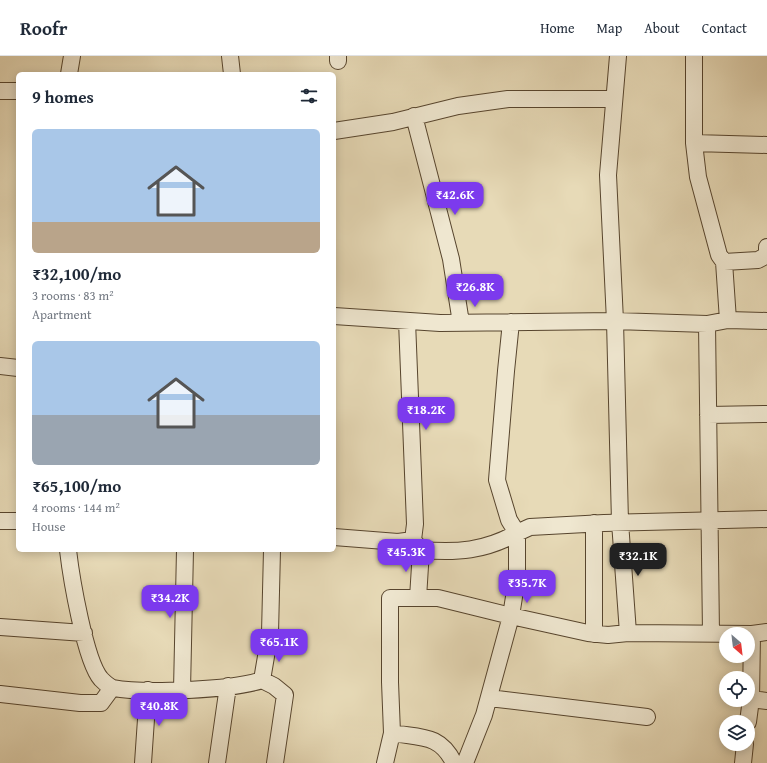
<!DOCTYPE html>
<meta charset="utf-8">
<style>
body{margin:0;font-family:"Gentium Book Plus",serif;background:#f2f2f3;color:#1f2937;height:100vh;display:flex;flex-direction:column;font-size:15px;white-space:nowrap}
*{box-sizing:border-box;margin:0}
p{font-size:13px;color:#747a83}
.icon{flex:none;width:22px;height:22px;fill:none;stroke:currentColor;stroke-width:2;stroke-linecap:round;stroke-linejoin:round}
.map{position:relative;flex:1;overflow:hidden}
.drawer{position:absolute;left:16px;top:16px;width:320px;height:480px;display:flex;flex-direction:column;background:#fff;border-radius:6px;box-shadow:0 2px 10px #0003}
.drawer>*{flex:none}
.needle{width:26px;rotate:152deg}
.controls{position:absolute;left:719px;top:571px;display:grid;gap:8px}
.controls a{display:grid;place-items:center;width:36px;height:36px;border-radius:50%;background:#fff;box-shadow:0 2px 10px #0003;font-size:20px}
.price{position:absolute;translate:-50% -34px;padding:0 9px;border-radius:8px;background:#7c3aed;color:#fff;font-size:13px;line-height:26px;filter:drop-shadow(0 1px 2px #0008)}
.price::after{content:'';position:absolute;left:50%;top:24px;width:12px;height:9px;margin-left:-6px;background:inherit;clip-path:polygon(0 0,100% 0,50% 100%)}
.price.active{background:#222;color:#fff}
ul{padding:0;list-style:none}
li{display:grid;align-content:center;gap:8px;height:212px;padding:0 16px}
li span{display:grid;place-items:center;height:124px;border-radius:6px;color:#555}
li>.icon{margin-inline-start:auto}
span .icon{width:72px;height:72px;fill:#fffc;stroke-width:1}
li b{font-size:17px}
h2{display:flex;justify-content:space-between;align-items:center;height:48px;padding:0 16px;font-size:17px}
header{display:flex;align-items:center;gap:24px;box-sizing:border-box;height:56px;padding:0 20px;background:#fff;border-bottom:1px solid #e0e1e3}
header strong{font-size:19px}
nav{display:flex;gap:22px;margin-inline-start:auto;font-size:14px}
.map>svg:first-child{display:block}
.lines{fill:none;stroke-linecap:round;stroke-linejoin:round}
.street-casing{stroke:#57452e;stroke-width:18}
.street{stroke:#efe7d0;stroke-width:16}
</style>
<header>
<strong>Roofr</strong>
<nav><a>Home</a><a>Map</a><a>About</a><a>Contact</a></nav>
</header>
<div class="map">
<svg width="767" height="707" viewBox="0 0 767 707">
<rect width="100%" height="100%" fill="#e7dab7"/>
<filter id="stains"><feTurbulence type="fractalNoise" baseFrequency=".005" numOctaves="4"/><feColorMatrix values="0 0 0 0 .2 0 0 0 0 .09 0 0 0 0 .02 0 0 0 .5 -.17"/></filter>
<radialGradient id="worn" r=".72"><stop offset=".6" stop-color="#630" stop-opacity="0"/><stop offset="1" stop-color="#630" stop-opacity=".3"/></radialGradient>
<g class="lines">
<defs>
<path id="street" d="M230,0L232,18
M338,0V5
M618,0L608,119L615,265L707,268L728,264L767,265
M694,0V87L698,121L719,199L724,206L728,264
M69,18L72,0
M0,35H18
M414,60L451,203L461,267
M334,75L393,66L458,50L508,43H614
M694,87L767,89
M724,206L758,204L767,199V191
M334,260L440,267L615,265L620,466L628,577
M407,265L415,468L413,484
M707,268L711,577
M0,310L18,312
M708,359L767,358
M0,465H18
M594,467V578
M334,481L398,486L413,484L421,494C457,497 485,495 517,477L509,464L497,424L506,315L511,266
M68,494C71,520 85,605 101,623C104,626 110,631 113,632C143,638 234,634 262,624
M272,494L270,577L262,624L274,630L285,639L275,707
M418,542L421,494
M0,571L84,577
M182,634L185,494
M0,638L80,647H101L112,632
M489,642L647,661
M751,643L767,645
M748,666L751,643L752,578
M392,677C421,682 440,678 454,707
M143,707L148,634
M217,707L228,630
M385,707L392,677L390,626V542H438L511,560L517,522V477L530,471L604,467L767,463
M465,707L484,659L511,560L588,577L608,579L628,577L752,578L767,576
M743,707L745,688"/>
</defs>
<use href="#street" class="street-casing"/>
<use href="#street" class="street"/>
</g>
<rect width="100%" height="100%" filter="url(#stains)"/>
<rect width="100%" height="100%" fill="url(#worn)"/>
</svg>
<div class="controls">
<a><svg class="needle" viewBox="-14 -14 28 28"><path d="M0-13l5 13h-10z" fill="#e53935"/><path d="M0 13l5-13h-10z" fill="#747a83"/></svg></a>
<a><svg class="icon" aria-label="locate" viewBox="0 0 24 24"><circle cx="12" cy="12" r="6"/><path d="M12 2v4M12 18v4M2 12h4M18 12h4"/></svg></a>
<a><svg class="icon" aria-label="layers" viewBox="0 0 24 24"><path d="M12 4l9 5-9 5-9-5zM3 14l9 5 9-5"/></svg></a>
</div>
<b class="price" style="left:455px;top:160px">₹42.6K</b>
<b class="price" style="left:475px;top:252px">₹26.8K</b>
<b class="price" style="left:426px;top:375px">₹18.2K</b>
<b class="price" style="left:406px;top:517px">₹45.3K</b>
<b class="price active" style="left:638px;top:521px">₹32.1K</b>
<b class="price" style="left:527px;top:548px">₹35.7K</b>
<b class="price" style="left:170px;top:563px">₹34.2K</b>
<b class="price" style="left:279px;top:607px">₹65.1K</b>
<b class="price" style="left:159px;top:671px">₹40.8K</b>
<section class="drawer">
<h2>9 homes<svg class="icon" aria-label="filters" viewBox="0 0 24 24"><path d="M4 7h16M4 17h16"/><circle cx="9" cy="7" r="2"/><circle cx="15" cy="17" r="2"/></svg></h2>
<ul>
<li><span style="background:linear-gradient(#a9c7e8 75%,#b9a48a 0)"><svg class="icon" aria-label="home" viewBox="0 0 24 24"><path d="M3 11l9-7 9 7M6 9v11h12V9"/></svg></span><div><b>₹32,100/mo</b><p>3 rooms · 83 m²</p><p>Apartment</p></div></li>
<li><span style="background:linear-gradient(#a9c7e8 60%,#9aa5b1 0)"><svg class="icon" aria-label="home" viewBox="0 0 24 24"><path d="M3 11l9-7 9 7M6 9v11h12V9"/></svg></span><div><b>₹65,100/mo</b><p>4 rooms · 144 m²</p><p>House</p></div></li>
</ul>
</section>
</div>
